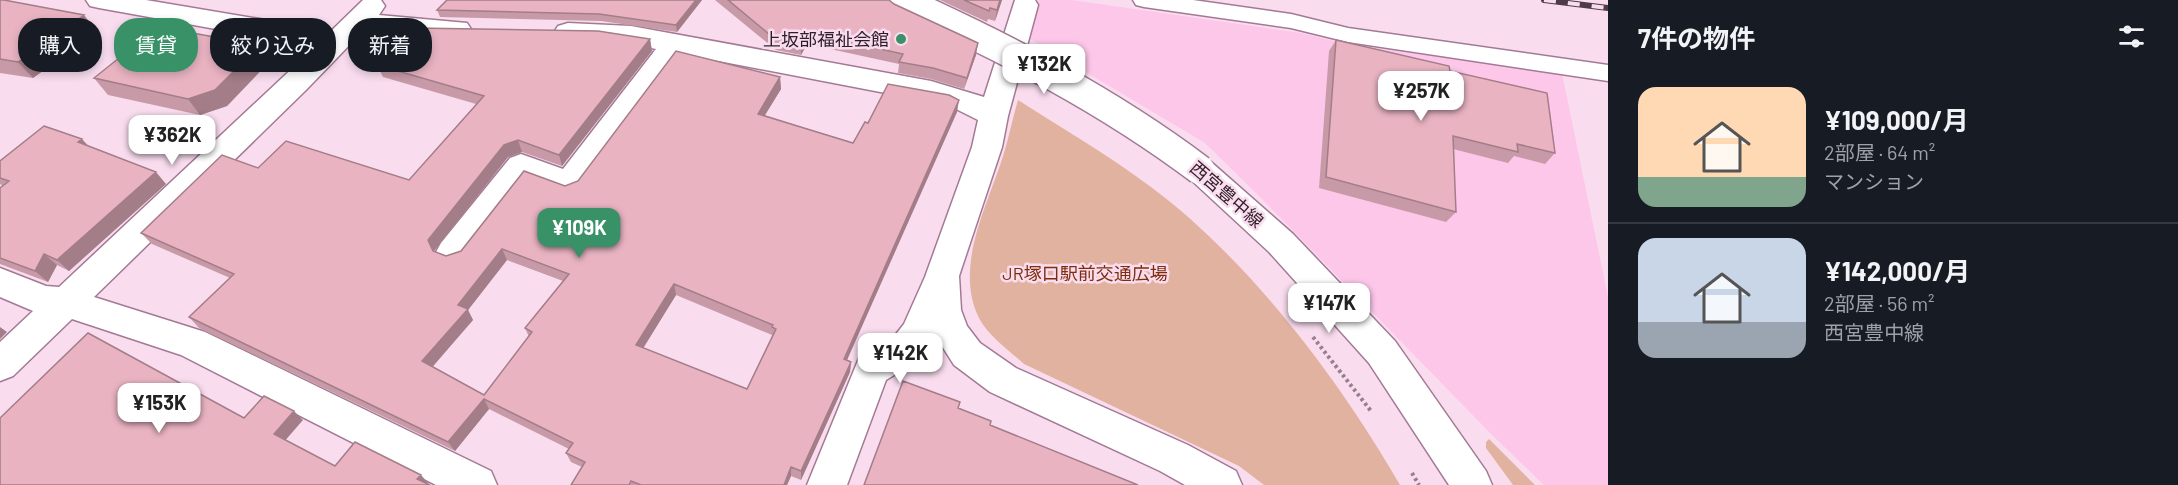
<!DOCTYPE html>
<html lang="ja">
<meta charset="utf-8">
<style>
body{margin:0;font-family:Barlow,"Noto Sans JP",sans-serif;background:#242831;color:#f1f3f6;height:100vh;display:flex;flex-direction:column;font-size:22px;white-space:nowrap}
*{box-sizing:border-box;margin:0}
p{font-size:20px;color:#9ea1a6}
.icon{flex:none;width:33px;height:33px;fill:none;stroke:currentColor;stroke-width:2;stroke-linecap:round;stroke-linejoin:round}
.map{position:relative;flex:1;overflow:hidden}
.sheet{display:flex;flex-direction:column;background:#171b24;width:570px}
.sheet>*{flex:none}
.banner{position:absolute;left:18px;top:18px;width:570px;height:54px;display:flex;gap:12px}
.price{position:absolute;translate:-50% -51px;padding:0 14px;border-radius:12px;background:#fff;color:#222;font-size:20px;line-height:39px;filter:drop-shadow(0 2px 3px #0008)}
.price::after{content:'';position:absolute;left:50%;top:36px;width:18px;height:14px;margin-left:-9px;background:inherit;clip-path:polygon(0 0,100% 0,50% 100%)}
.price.selected{background:#389167;color:#fff}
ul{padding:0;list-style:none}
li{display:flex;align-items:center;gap:18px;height:150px;padding:0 30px}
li+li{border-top:2px solid #363941}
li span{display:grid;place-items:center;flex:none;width:168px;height:120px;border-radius:18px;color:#555}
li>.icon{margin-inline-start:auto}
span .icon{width:72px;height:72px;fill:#fffc;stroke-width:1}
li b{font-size:26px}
h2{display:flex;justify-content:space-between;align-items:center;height:72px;padding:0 30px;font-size:26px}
.chip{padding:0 21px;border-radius:24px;background:#171b24;box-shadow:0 3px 9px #0003;font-size:21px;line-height:54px}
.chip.selected{background:#389167;color:#fff}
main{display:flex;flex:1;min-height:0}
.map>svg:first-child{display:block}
.built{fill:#fdc7ea}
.green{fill:#e2b2a1}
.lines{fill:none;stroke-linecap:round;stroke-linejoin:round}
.pedestrian-casing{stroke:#a37995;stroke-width:3}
.minor-casing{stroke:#a37995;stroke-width:3}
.secondary-casing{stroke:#a37995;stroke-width:3}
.path{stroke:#967f8e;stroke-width:4;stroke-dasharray:3 3;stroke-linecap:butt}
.pedestrian{fill:#fff;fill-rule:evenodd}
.minor{fill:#fff;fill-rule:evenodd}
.secondary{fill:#fff;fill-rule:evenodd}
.rail-casing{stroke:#4e3b47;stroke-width:6}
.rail{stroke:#f9ddef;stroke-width:4;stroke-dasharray:12;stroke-linecap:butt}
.secondary-bridge-casing{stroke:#a37995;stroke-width:32;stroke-linecap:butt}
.secondary-bridge{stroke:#fff;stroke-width:29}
.wall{fill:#c89aa7;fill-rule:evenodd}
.shaded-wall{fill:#a37d88}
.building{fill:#e9b3c2;stroke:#a37d88;stroke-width:1.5;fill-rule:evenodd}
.poi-dot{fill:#389167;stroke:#f9ddef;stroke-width:2}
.labels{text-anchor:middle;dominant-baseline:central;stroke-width:5;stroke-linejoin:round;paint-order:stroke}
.poi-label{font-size:18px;fill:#2f1e29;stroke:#f9ddef;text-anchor:end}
.street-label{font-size:18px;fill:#2f1e29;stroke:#f9ddef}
.park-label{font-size:18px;fill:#7e2c0b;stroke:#f9ddef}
</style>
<main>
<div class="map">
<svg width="1608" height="485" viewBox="0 0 1608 485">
<rect width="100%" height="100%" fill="#f9ddef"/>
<path class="built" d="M1039,0H1072L1301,33L1351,45L1562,73L1608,297V485H1544L1492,435L1260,197L1205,143L1027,37Z"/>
<path class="green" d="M1018,100C1062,128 1108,155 1151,187C1249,260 1339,379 1400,485H1264L1239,466L1024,364C1010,351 988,336 979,318C953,266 989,203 1004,153C1009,136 1013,117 1018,100Z
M1489,439L1535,485H1513L1486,448V442Z"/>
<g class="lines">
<defs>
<path id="pedestrian" d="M1133,0H1193L1291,14L1348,28L1608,65V81L1348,42L1291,28L1144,7L1136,5Z"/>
<path id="minor" d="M86,0H146L331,31L363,0H381L385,6L379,15L467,23L471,29L467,35C435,44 396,35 364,30L306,90L94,297L205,332L491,471L497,485H436L181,355L72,319L13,376L0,381V342L33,311L0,297V268L46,286L59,287L315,47L99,8L90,6Z
M1015,0H1035L1038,5L1008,116L1002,147L959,276L961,310L967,326L980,343L1016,368L1188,445L1236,471L1242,485H1185L1160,471L990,392L954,365L935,335L919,360L886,380L847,485H807L859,358L893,338L904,324L925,277L972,147L978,120L948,105L682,54L580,191L569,195L527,180L465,261L453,265L441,261L436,252L441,243L510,158L521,154L563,169L656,49L631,44L568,41L558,38L554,32L558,26L568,23L631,26L931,81L984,97Z"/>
<path id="secondary" d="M1200,158L1211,162L1293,234L1395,341L1486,471L1492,485H1449L1369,363L1269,252L1189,178L1185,170L1189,162Z"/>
</defs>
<use href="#pedestrian" class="pedestrian-casing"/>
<use href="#minor" class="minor-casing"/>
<use href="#secondary" class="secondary-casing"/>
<path class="path" d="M1313,337L1371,411
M1412,473L1419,485"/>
<use href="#pedestrian" class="pedestrian"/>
<use href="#minor" class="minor"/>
<use href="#secondary" class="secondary"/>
<defs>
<path id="rail" d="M1544,0L1608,8"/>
</defs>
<use href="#rail" class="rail-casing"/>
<use href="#rail" class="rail"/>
<defs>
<path id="secondary-bridge" d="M900,0C1006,48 1107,100 1200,170"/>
</defs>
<use href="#secondary-bridge" class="secondary-bridge-casing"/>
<use href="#secondary-bridge" class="secondary-bridge"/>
</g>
<path class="wall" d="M0,0L97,32L33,78L0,73Z
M702,0L677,32L601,21L440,17L437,10Z
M715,0H889L894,4L976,55L964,89L931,79L898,73L899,64L807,44L801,55L776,50Z
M940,0H1002L995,21L988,19L987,22Z
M650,39L652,51L562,166L522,152L508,157L434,251V252L446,256L461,251L565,186L578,181L780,77L781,89L765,115L853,143L868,123L957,112L847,360L851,362L850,372L801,480L791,476L787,485H571L582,467L571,462L566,453L569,449L489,409L455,451L199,328L189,317L230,278L152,244L141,233L258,168L409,180L476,104L383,77L377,65ZM507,260L563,281L525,328L529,337L484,395L432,366L473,320L468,310ZM676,295L772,335V336L747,389L643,348Z
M1336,40L1450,71L1555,153L1545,164L1514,156L1508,163L1453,149L1456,212L1446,222L1319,188L1329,51Z
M260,45L270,61L227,106L200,115L108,95L94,78Z
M89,147L166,184L69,271L57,265L48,282L0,264V188L3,186L0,184V161Z"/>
<path class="shaded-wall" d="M696,0H702L677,32L676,25Z
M1000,0H1002L995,21L997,10Z
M84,15L97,32L33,78L18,62Z
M807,33V44L801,55V44Z
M650,39L652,51L562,166L559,155Z
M978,43L976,55L964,89L967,78Z
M260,45L270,61L227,106L200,115L188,99Z
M780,77L781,89L759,125L758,114Z
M959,100L957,112L843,369L844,359Z
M82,139L93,151L78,142Z
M518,140L522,152L508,157L434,251L439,262L428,240L504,145Z
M156,172L166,184L69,271L57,260Z
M502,249L507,260L468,310L473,320L429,371L422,361L458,305Z
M44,254L57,265L48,282L35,271Z
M674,284L676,295L639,355L636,345Z
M0,327L7,332L0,339Z
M851,362L850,372L801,480V471Z
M484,399L489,409L455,451L448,442Z
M294,411L303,420L283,443L274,434Z
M791,467V476L787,485H784Z
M421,475L428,483L427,485L417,479Z"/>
<path class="building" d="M0,0H4L84,15L18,62L0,59Z
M447,0H696L676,25L599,14L437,10Z
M728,0H889L894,4L978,43L967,78L933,68L899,62L903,54L807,33L801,44L775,39Z
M964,0H1000L997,10L990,8L989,11Z
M158,27L260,45L215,90L188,99L94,78Z
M414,28L598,31L650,39L559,155L518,140L504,145L428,240L433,251L446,256L461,251L524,171L565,186L578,181L676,51L780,77L758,114L853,143L865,122L868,123L888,84L949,95L959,100L844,359L851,362L801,471L791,467L784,485H641L631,481L629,485H571L585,462L566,453L573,443L484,399L448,442L189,317L234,274L141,233L222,155L258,168L286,141L409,180L484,96L377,65ZM502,249L569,274L525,328L532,332L484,395L422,361L468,309L458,305ZM674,284L773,325L772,327L776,329L747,389L636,345Z
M1336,40L1449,66L1450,71L1547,93L1555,153L1517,144L1518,152L1453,136L1456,212L1326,177Z
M44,126L82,139L78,142L156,172L57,260L44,254L35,271L0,258V188L9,181L0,178V161Z
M88,333L244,418L264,396L294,411L274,434L335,466L355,442L421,475L417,479L430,485H0V418Z
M903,381L960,402L958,408L991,421L990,425L1138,485H864Z"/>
<circle class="poi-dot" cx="901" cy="39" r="6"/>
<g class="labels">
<g class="poi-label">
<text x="889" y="39">上坂部福祉会館</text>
</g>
<g class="street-label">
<text transform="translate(1227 194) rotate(41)">西宮豊中線</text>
</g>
<g class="park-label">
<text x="1085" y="273">JR塚口駅前交通広場</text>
</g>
</g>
</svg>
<b class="price" style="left:1044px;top:95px">¥132K</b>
<b class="price" style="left:1421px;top:122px">¥257K</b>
<b class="price" style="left:172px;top:166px">¥362K</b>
<b class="price selected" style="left:579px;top:259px">¥109K</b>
<b class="price" style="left:1329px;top:334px">¥147K</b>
<b class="price" style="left:900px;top:384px">¥142K</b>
<b class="price" style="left:159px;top:434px">¥153K</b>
<div class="banner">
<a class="chip">購入</a>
<a class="chip selected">賃貸</a>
<a class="chip">絞り込み</a>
<a class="chip">新着</a>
</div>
</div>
<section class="sheet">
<h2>7件の物件<svg class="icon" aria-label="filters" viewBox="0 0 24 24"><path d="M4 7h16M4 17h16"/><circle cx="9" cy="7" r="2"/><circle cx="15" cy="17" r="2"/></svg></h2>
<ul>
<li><span style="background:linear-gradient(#ffd9b3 75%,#7fa58c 0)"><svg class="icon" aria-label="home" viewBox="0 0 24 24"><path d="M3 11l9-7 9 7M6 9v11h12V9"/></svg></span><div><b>¥109,000/月</b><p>2部屋 · 64 m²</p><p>マンション</p></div></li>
<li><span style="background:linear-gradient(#c9d6e8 70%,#9aa5b1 0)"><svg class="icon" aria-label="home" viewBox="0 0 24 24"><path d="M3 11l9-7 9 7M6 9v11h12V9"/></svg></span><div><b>¥142,000/月</b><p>2部屋 · 56 m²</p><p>西宮豊中線</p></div></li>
</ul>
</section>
</main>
